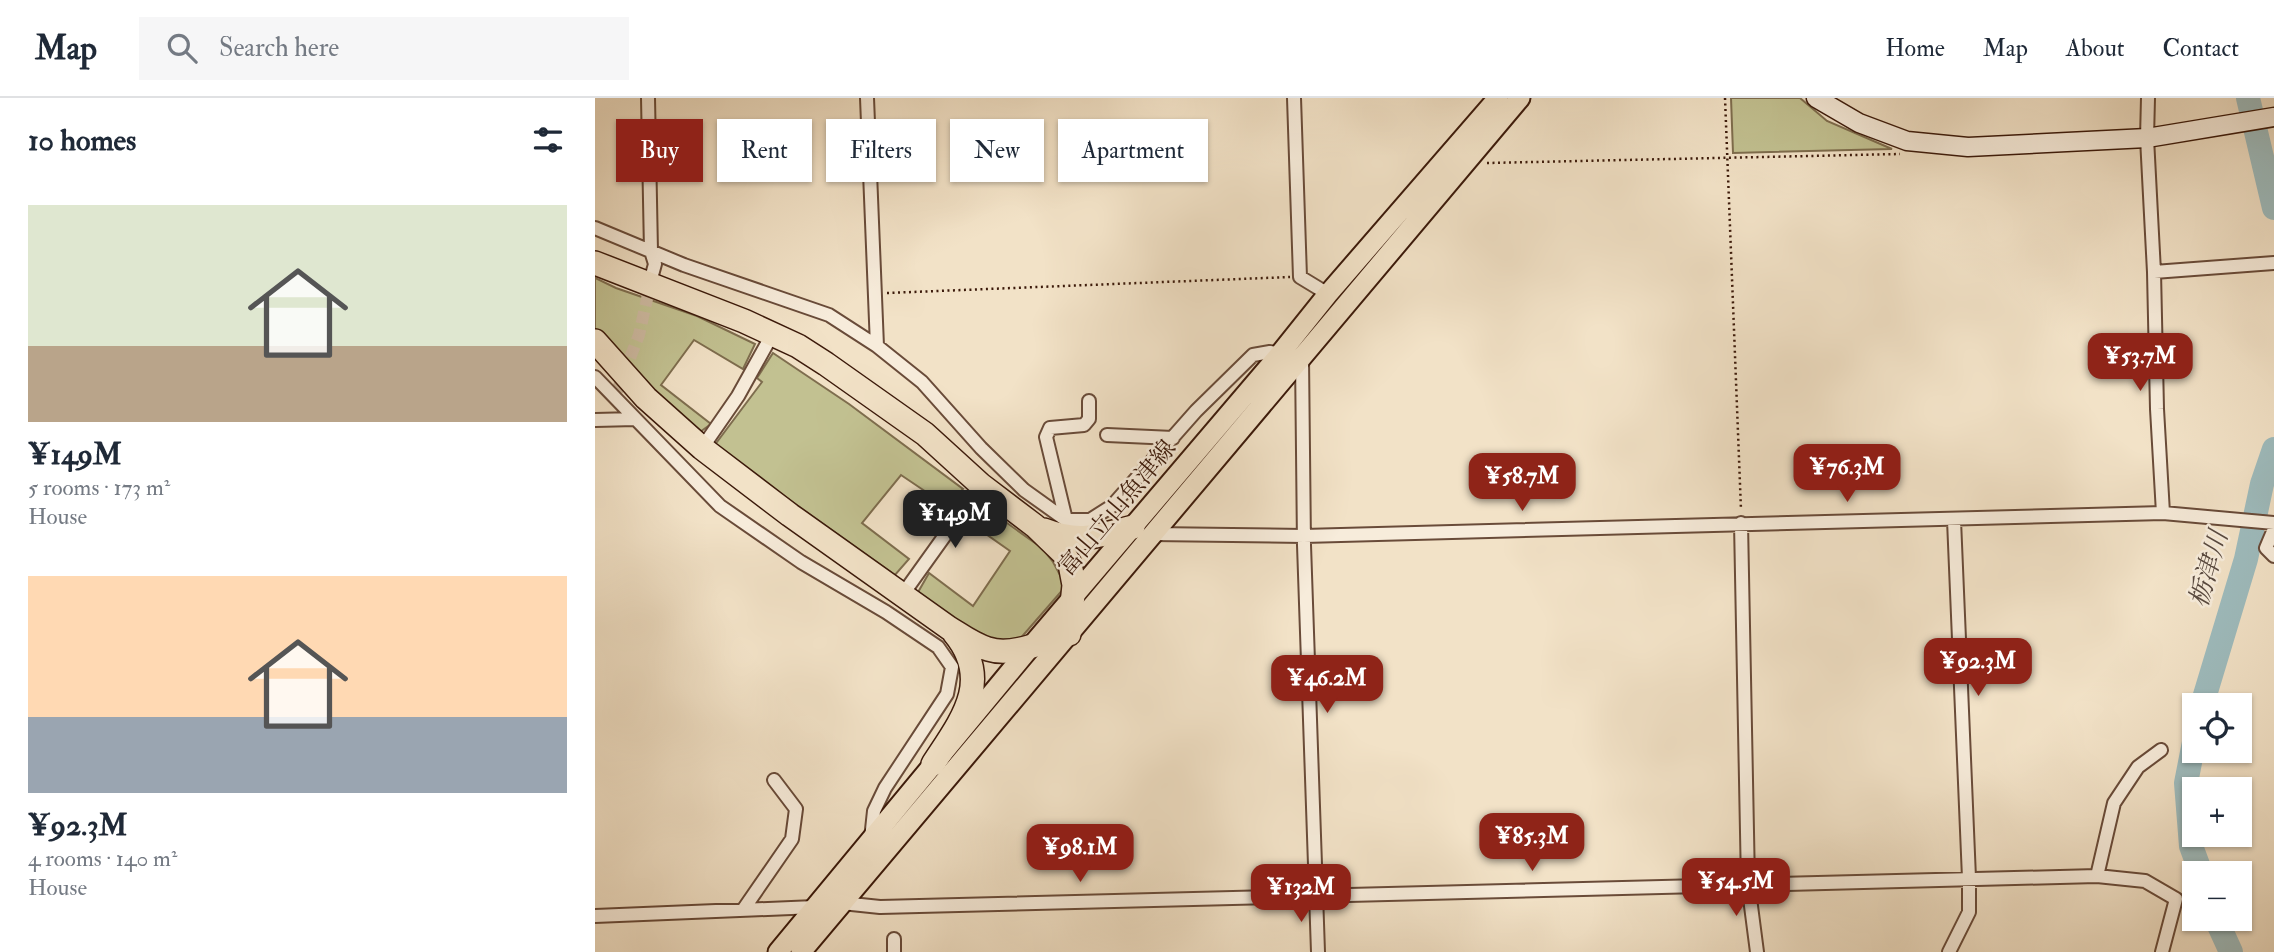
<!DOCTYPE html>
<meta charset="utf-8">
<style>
body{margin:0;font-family:"IM FELL Double Pica","Noto Serif JP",serif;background:#f6f6f7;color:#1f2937;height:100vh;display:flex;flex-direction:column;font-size:26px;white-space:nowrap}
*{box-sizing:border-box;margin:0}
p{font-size:23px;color:#747a83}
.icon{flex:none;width:38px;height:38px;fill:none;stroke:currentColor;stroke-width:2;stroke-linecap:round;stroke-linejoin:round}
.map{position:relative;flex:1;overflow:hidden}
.drawer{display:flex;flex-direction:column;background:#fff;width:595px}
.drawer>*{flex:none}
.hud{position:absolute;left:21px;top:21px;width:665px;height:63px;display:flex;gap:14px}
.tools{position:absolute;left:1587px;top:595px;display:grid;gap:14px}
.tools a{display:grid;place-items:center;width:70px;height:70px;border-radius:0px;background:#fff;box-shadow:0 2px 5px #0004;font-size:35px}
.price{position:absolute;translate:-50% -60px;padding:0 16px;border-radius:14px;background:#8f2418;color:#fff;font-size:23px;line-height:46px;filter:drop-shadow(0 2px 4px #0008)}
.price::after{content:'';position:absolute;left:50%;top:42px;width:21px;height:16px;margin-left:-10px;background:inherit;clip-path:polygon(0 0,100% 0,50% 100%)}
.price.current{background:#222;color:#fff}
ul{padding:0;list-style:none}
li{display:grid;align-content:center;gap:14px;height:371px;padding:0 28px}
li span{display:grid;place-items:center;height:217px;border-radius:0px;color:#555}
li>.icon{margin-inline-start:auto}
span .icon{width:126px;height:126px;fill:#fffc;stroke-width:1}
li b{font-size:30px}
h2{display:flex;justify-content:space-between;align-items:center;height:84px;padding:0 28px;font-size:30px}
.tag{padding:0 24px;border-radius:0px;background:#fff;box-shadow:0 2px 5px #0004;font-size:24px;line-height:63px}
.tag.current{background:#8f2418;color:#fff}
header{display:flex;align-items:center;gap:42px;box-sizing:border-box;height:98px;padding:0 35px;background:#fff;border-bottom:2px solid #e0e1e3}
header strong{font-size:33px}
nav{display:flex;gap:38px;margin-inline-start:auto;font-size:24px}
.search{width:490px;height:63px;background:#f6f6f7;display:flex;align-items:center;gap:18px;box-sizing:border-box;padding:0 24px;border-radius:0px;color:#747a83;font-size:26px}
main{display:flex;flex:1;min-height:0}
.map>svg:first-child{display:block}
.green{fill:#c2c191;stroke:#7e6d4e;stroke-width:2}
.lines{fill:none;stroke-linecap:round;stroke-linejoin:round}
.river{stroke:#9ebcbe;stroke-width:24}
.street-tunnel{stroke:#cdbaa1;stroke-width:12;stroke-dasharray:12 6;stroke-linecap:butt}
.street-casing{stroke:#694b39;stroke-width:16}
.secondary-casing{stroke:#3b190a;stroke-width:21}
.primary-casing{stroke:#3b190a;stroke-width:23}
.highway-casing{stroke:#3b190a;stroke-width:26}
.path{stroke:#3b190a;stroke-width:2.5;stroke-dasharray:2 3.5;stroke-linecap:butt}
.street{stroke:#f7ecdb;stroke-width:12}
.secondary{stroke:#f7ecdb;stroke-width:18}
.primary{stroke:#f2e2c7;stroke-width:19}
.highway{stroke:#f2e2c7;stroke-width:23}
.labels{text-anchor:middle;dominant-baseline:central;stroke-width:5;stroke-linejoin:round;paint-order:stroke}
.street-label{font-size:24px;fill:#3b190a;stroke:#f7ecdb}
.water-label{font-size:26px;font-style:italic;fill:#594a40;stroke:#f7ecdb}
</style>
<header>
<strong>Map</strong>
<div class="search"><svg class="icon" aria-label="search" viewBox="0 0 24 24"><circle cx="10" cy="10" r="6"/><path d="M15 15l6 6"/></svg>Search here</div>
<nav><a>Home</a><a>Map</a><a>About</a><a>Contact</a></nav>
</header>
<main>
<section class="drawer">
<h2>10 homes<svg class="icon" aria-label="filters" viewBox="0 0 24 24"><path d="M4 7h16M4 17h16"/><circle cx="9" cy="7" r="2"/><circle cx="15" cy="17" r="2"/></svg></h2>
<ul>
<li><span style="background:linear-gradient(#dfe7d0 65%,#b9a48a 0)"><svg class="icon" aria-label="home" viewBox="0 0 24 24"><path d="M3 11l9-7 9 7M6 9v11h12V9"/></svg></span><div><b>¥149M</b><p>5 rooms · 173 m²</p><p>House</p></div></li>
<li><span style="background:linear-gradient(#ffd9b3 65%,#9aa5b1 0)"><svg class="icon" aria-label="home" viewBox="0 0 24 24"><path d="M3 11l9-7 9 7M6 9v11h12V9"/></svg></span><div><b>¥92.3M</b><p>4 rooms · 140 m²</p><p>House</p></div></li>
</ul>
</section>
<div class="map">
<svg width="1679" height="854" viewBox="0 0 1679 854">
<rect width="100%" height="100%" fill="#f2e2c7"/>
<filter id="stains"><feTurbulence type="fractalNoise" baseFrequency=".00286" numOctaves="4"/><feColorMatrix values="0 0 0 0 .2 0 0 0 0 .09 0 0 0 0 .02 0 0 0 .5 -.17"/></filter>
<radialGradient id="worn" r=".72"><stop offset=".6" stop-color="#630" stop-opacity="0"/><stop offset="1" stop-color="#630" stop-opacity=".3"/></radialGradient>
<path class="green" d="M1136,0H1205L1232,23L1297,51L1138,55Z
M0,180L21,190L102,218L160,246L148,271L99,242L66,287L116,326L105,334L67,302L0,231Z
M178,255L254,306L368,391L352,408L306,377L267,425L314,461L300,477L119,348L167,284L162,280Z
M384,405L447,450L458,464L471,488L424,542L400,548L322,496L334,475L378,508L415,453L371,422Z"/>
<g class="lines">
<path class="river" d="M1653,0L1679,110
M1607,607L1651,461L1667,386L1679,351
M1600,639L1591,685L1596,748L1606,775
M1621,821L1636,854"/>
<path class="street-tunnel" d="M22,293L44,237L56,183"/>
<defs>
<path id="street" d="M53,0L56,153L60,166L57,177
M272,0L282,248
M699,0L705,179L733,196
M1553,0L1552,40L1559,174L1562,311L1568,415
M0,130L89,167L234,217L282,248L327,284L386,350L429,392L471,422H495L517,408L601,313L658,257L675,254L685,256
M1559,174L1679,165
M707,260L709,447L723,854
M0,279L125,408L206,464L291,514L343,549L357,569L352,596L290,690L279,713L276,741
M0,322L40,321
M512,337L578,340
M107,350L143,298L178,235
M471,422L451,339L455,330L489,327L494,321V303
M1146,425L1153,785L1162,854
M1679,431L1671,450L1679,458
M557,436L709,438L1568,415L1679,425
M308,496L386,387
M1502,778L1519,705L1543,669L1566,652
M247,805L285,809L1502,778L1550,783L1581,801L1567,854
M148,812L197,741L201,711L179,682
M0,818L220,809
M299,841V854
M1354,854L1374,814V780L1359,422"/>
<path id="secondary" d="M1221,0L1264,25L1312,43L1373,49L1552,40L1679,19"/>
<path id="primary" d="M183,854L438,546L685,256L733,196L903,0
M206,854L925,0"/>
<path id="highway" d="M0,165L149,223L203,248L231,266L330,336L386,387L440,428L469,456L475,466L479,487L474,536C450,543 418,559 393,551C379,547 367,538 354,530L195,417L107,350L51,300L0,243
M449,432C485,446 502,438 538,429
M338,666C366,623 399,583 359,535"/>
</defs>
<use href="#street" class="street-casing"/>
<use href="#secondary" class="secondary-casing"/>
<use href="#primary" class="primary-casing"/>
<use href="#highway" class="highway-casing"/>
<path class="path" d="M1130,0L1146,412
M892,65L1305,56
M292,195L695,179"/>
<use href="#street" class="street"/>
<use href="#secondary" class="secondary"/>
<use href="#primary" class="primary"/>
<use href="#highway" class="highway"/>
</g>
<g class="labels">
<g class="street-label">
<text transform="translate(522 410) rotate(-50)">富山立山魚津線</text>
</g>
<g class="water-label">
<text transform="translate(1614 471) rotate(-74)">栃津川</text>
</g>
</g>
<rect width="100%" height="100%" filter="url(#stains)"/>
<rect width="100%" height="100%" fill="url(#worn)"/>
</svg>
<div class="tools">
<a><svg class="icon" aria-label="locate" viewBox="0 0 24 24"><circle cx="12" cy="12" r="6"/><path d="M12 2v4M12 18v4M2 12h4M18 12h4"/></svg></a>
<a>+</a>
<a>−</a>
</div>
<b class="price" style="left:1545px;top:295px">¥53.7M</b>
<b class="price" style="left:1252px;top:406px">¥76.3M</b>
<b class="price" style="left:927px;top:415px">¥58.7M</b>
<b class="price current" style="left:360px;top:452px">¥149M</b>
<b class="price" style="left:1383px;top:600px">¥92.3M</b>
<b class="price" style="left:732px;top:617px">¥46.2M</b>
<b class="price" style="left:937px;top:775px">¥85.3M</b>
<b class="price" style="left:485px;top:786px">¥98.1M</b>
<b class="price" style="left:1141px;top:820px">¥54.5M</b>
<b class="price" style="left:706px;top:826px">¥132M</b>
<div class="hud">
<a class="tag current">Buy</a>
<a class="tag">Rent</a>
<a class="tag">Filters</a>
<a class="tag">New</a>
<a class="tag">Apartment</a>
</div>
</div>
</main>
